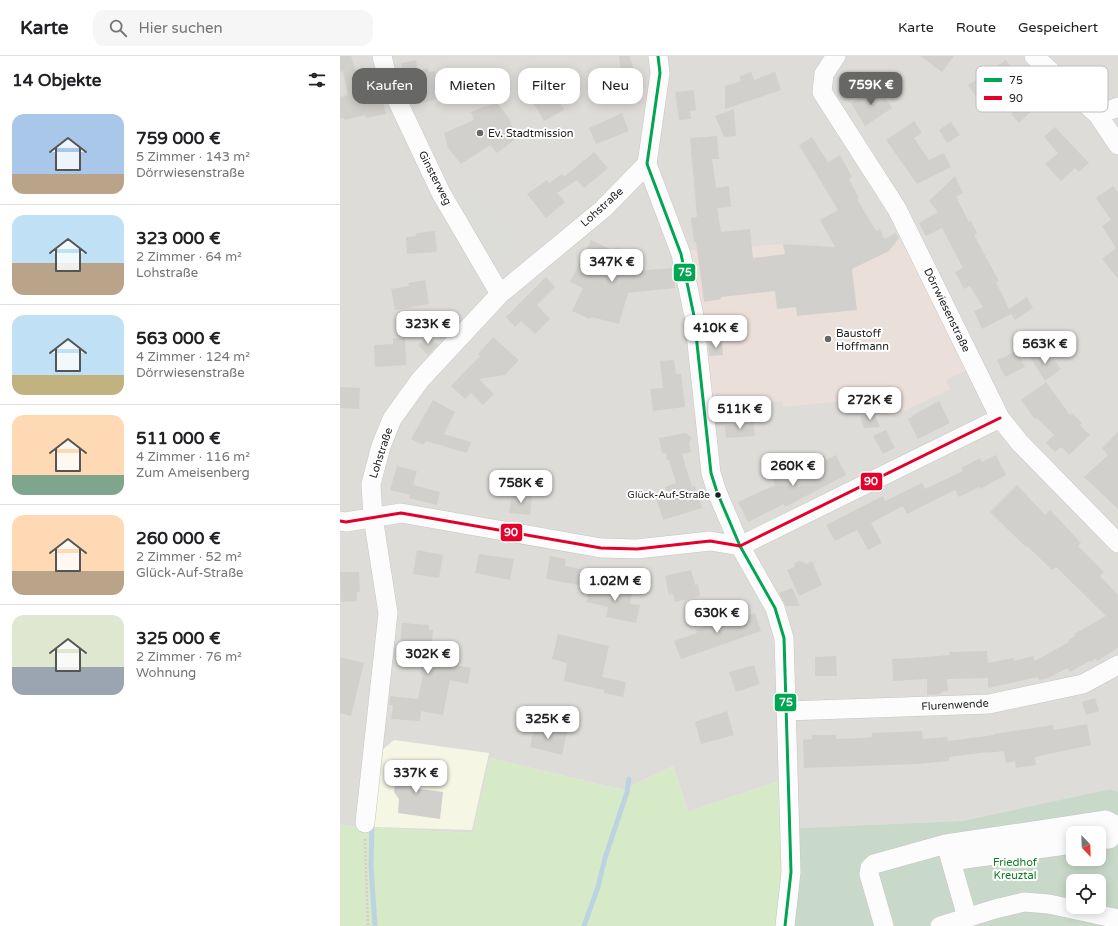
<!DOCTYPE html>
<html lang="de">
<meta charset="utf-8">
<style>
body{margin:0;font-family:"Varela Round",sans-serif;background:#f6f6f6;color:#202124;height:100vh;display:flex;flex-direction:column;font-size:15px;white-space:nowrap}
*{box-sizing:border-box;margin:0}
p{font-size:13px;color:#757577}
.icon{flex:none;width:22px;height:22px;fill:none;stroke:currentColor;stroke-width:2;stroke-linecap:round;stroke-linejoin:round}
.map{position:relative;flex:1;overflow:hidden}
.sheet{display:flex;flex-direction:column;background:#fff;width:340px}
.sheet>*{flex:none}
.hud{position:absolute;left:12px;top:12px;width:380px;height:36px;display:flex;gap:8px}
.needle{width:26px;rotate:157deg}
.tools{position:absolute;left:726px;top:770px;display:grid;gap:8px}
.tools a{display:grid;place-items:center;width:40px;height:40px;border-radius:8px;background:#fff;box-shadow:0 2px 10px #0003;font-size:20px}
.price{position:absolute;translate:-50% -34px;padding:0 9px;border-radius:8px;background:#fff;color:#222;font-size:13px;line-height:26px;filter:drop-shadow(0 1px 2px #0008)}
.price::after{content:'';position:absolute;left:50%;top:24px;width:12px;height:9px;margin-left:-6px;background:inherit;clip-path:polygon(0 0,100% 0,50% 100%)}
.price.selected{background:#676765;color:#fff}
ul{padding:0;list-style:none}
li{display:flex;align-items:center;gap:12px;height:100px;padding:0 12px}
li+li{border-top:1px solid #e0e0e0}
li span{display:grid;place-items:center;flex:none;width:112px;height:80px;border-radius:12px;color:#555}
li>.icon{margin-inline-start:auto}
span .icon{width:48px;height:48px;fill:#fffc;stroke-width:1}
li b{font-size:17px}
h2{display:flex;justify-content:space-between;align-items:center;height:48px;padding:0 12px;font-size:17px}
.tag{padding:0 14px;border-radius:12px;background:#fff;box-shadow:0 2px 10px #0003;font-size:14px;line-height:36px}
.tag.selected{background:#676765;color:#fff}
header{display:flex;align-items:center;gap:24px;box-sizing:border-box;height:56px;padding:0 20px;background:#fff;border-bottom:1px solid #e0e0e0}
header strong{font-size:19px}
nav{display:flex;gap:22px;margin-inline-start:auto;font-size:14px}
.search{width:280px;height:36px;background:#f6f6f6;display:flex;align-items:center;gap:10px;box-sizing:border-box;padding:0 14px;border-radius:12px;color:#757577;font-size:15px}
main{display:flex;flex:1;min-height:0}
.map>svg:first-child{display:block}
.residential{fill:#dddcd9}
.commercial{fill:#ebdfda}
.education{fill:#f5f6e4}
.grass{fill:#d7eac8}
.cemetery{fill:#c8d9c9;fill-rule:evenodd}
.parking{fill:#dcdcd9}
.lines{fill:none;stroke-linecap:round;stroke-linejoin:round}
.stream{stroke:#bdd4e0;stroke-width:5}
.building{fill:#d2d0cd}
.minor-casing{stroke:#c6c6c4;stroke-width:20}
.path{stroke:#d7cbc7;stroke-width:2.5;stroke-dasharray:2 2;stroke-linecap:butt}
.minor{stroke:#fcfcfc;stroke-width:19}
.bus-1-casing{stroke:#fff;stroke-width:6}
.bus-2-casing{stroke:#fff;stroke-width:6}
.bus-1{stroke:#00a651;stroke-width:3}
.bus-2{stroke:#e4002b;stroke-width:3}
.poi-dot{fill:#676765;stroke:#fff;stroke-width:1.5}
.bus-dot{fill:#1f1f1f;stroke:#fff;stroke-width:1.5}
.labels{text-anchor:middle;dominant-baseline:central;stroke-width:4;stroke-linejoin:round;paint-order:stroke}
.bus-label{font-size:10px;fill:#1f1f1f;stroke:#fff;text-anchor:end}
.poi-label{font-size:11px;fill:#1f1f1f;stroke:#fff;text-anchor:start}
.street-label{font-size:11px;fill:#1f1f1f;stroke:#fff}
.park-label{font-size:11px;fill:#0e7c24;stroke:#fff}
.key{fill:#fff;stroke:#bcbcbc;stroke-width:1}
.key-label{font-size:11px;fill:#1f1f1f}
.line-badge{stroke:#fff;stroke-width:1.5}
.badge-label{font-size:11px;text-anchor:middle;font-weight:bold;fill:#fff}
</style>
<header>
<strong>Karte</strong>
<div class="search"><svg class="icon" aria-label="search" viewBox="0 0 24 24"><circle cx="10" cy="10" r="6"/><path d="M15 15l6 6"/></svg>Hier suchen</div>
<nav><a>Karte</a><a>Route</a><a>Gespeichert</a></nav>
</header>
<main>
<section class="sheet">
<h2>14 Objekte<svg class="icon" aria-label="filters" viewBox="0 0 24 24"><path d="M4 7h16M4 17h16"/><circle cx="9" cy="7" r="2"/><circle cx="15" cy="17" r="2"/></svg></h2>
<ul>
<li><span style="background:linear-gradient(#a9c7e8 75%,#b9a48a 0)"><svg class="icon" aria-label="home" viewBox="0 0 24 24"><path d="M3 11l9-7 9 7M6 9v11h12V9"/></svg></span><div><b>759 000 €</b><p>5 Zimmer · 143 m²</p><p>Dörrwiesenstraße</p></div></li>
<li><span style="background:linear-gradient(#bfe0f5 60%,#b9a48a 0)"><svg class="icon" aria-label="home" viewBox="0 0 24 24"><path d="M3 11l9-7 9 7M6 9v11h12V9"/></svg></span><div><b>323 000 €</b><p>2 Zimmer · 64 m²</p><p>Lohstraße</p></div></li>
<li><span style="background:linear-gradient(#bfe0f5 75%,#c2b280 0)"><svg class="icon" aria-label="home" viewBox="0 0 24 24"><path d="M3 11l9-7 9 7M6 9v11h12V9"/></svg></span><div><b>563 000 €</b><p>4 Zimmer · 124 m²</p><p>Dörrwiesenstraße</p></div></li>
<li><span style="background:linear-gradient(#ffd9b3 75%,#7fa58c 0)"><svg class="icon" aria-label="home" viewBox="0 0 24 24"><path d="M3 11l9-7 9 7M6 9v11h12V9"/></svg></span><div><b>511 000 €</b><p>4 Zimmer · 116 m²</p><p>Zum Ameisenberg</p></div></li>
<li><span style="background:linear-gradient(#ffd9b3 70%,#b9a48a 0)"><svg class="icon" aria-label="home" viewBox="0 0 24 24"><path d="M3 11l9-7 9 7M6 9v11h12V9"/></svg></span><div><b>260 000 €</b><p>2 Zimmer · 52 m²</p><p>Glück-Auf-Straße</p></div></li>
<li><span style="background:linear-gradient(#dfe7d0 65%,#9aa5b1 0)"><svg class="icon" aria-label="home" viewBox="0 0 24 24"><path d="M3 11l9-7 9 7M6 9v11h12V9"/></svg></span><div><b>325 000 €</b><p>2 Zimmer · 76 m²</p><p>Wohnung</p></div></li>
</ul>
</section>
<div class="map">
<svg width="778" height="870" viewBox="0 0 778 870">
<rect width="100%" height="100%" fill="#eeede8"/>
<path class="residential" d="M0,0H778V736L770,733L622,765L457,772L439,725L348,756L333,710L283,734L150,702L133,777L16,771L0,768Z"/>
<path class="commercial" d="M558,176L627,314L606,324L610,333L550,362L540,341L444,351L442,345L373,352L361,252L350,194L443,188L523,193Z"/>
<path class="education" d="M54,684L149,697L132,774L33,771L42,694Z"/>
<path class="grass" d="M150,702L283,734L333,710L348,756L439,725L451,870H0V768L16,771L133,777Z"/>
<path class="cemetery" d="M770,733L778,736V870H451L457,772L622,765ZM733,777H759V803H733ZM733,825H759V851H733Z"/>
<path class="parking" d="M144,136L174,186L162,198L155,201L149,198L120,149Z"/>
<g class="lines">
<path class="stream" d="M32,767L31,810L35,870
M244,870L258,831L265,802L287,736L289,723"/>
</g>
<path class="building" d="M0,0H11L20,27L40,33L46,58L26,62L25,59L5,64L4,62L0,63V41L8,39L3,15L0,16Z
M279,0H289L297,21L299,32L284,34Z
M580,0H614L602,16Z
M76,4L78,15L88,12L89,16L95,15L101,42L78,48L76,39H73L68,21L65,22L61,7Z
M666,4L677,20L674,23L681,34L668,43L660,31L639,45L628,29L645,18L648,12L652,13Z
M411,16L414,24L435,16L441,34L385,53V30L401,25L399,21Z
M538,30L552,52L525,70L511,47Z
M214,34L224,54L204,65L193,46Z
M354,34L356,54L350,55L351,63L339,64L335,36Z
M699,34L706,42L679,67L671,58Z
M156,46L169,62L177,82L157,97L150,89L121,108L108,92L104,77L134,64L131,56Z
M394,53L396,80L384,81L375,60Z
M282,57L289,75L256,88L249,72Z
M574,65L582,77L574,82L589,104L604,97L611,111L577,128L546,84Z
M611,66L620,79L607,87L599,74Z
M715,71L749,107L739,116L735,112L721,125L705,108L718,97L704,81Z
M377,80L379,103H372L376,132L389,130L391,151L377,152L381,176L410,173L413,202L445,198L443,188L495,191L480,164L498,154L459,89L472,81L488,106L500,99L512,121L509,123L519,142L517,143L536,175L540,173L544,183L556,177L559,182L549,195L512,213L517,254L457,260L456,251L437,253L435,235L381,241V243L364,246L356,186H354L351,162L357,161L350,82Z
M254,96L268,112L244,132L237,124L217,137L225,146L206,162L187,138L207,124L209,127L222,118L224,121Z
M615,120L623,137L616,141L629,166L631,165L637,177L634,179L659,225L656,226L669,253L687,241L693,252L675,264L671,258L642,273L634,255L643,251L630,230L624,233L615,216L623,212L602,172L586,180L579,167L598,156L589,145Z
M773,130L778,136V223L762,203L776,192L762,170L771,164L756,142Z
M95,175L97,196L67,198L66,181L76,180V177Z
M251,184L274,195L276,191L291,199L283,216L333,212L335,232L288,237L279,268L251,261L250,263L232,255L243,232L230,226Z
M206,221L215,231L197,249L210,263L195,278L181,265L175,271L166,261Z
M85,224L89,248L55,254L51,233L69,230L68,227Z
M88,279L98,289L88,299L78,289Z
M153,281L179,304L165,319L139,323L154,338L143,349L131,337L125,343L111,330L140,300L138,298Z
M53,282H65L66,309L35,311L34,289L53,288Z
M382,285L383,299L369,300L368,287Z
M703,293L710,304L713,302L721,313L705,325L690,301Z
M677,295L685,311L665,321L657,304Z
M334,304L336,318H341L345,351L313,355L310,333L323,332L320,305Z
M706,326L730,359L732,357L742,367L740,369L750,379L729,399L721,391L715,396L706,387L714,379L697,362L695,363L681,344Z
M0,331L20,332L19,353L0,352Z
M93,344L115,356L104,378L131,386L127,397L86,385L83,389L71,383Z
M599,345L610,367L578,383L568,363L573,360V359Z
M534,356L540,371L524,372L520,361Z
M413,366L415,380L386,382L385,370Z
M546,374L555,392L543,398L533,380Z
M778,376V453L744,421L768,399L762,392Z
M346,377L352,382L349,386L351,396L342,398L352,431L355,430L362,452L323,464L316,442L328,441L325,431L336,427L329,404H327L326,397H322L319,382Z
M484,399L486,404L496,399L506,419L445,451L444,448L408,466L398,446L435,429L433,424Z
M656,399L666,419L640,433L639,431L619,441L615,434L567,458L563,450L531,467L542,487L528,494L517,474L495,485L486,469L543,440L545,445L582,427L585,433L623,415L621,412L640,402L642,406Z
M57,410L77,415L73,429L100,436L97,449L69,442L70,439L50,434Z
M677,429L705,459L710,454L741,487L738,490L764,516L760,520L778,539V592L757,605L756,602L750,606L749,605L730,616L728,612L708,622L699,624L698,621L648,632V622L607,623L608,635L601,636V638L587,639V623L553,625L552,603L572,602L610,599L609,596L647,595L648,607L673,602L674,605L693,600L695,605L729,586L728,584L735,580L734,578L766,560L716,511L712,514L687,490L686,491L650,456Z
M172,437L192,439L190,459L169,457Z
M77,494L103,499L99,522L73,518Z
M139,498L174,503L170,524L135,517Z
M210,500L226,503L225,510L246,514L244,530L206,523Z
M460,505L467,508L472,505L482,529L459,540L447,514L454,511L455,507Z
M351,514L355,529L358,528L360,540L335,546L333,538L329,539L325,520Z
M0,516H19L20,536H17V545L1,546Z
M252,528L269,531L270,529L293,533L290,548L300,549L296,567L266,561L268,551L246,546Z
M452,532L460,550H446L439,537Z
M378,555L381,565L390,562L391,566L415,557L421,575L341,603L334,585L357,577L356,574L365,570L362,561Z
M62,567L89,569V574H93L92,587L112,592L109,608L131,612L128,628L110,624L103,659L81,655L80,665L51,663L53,649H49L50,640L78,643L83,619L80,618L85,592L60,590Z
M218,578L269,590L262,621L286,626L283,641L264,637V634L224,625L227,607L212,603Z
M496,600L497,620H475V601Z
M0,601L24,607L11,660L0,657Z
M414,609L420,628L396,636L389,616Z
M755,642L759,655L746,659L742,646Z
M387,655L394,679L361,688L355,666Z
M178,658L192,661L189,675L175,672Z
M195,668L227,677L222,699L190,691Z
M747,668L751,689L695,701L696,709L676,712L675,705L666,707L664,695L648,697V696L609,701V705L577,708L464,712L463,684L472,683V679H496V683L523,682L532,681V677L582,675L583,683L607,681L608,685L654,679V678L713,669L714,674Z
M66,704L81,706L80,717L72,732L103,736L100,763L58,757L59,743L54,736L55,727L58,724L59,714L65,709Z"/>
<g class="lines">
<defs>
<path id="minor" d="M42,0L48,25L101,137L160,238
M318,0L320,17L307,108L341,198L354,260L371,417L377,436L400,490L435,552L444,582L451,816L445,870
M496,0L484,18L482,36L557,153L660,362L680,387L778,487
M694,0L758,59L778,89
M758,59L778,51
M0,465L6,466L61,457L261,492L297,493L370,485L400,490L660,362
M446,655L649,648L743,628L778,609
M25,767L48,557L33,461L31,428L41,390L52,363L80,324L160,238L263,153L307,108
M611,805L733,788
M627,861L606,788L766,764L772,767L775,773L774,779L769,783L759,784
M544,870L529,818L530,812L534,808L606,788
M600,870L655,853L684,846L709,848L778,863"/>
</defs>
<use href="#minor" class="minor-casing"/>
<path class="path" d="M25,783L28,870"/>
<use href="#minor" class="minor"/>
<defs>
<path id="bus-1" d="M318,0L320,17L307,108L341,198L354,260L371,417L377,436L400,490L435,552L444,582L451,816L445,870"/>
<path id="bus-2" d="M0,465L6,466L61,457L261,492L297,493L370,485L400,490L660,362"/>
</defs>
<use href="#bus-1" class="bus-1-casing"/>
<use href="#bus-2" class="bus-2-casing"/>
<use href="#bus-1" class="bus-1"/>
<use href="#bus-2" class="bus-2"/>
</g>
<g class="poi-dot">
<circle cx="140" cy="77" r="4"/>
<circle cx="488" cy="283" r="4"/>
</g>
<circle class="bus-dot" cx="378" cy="439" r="3.5"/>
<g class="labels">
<g class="bus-label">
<text x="370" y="439">Glück-Auf-Straße</text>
</g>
<g class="poi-label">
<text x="148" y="77">Ev. Stadtmission</text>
<text x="496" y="277">Baustoff<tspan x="496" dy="13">Hoffmann</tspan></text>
</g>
<g class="street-label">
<text transform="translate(95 122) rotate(63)">Ginsterweg</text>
<text transform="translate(262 151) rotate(-42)">Lohstraße</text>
<text transform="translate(607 254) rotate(64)">Dörrwiesenstraße</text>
<text transform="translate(41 397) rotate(-72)">Lohstraße</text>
<text transform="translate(615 649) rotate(-3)">Flurenwende</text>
</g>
<g class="park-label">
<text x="675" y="806">Friedhof<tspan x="675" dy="13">Kreuztal</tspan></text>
</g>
</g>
<rect x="636" y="10" width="132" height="46" rx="6" class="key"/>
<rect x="644" y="22" width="18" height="4" fill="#00a651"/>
<rect x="644" y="40" width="18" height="4" fill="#e4002b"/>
<g class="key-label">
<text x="669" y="28">75</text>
<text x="669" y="46">90</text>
</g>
<g class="line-badge">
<rect x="333" y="207" width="23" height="19" rx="4" fill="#00a651"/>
<rect x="520" y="416" width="23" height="19" rx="4" fill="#e4002b"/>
<rect x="160" y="467" width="23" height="19" rx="4" fill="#e4002b"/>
<rect x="434" y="637" width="23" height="19" rx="4" fill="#00a651"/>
</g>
<g class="badge-label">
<text x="345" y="220">75</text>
<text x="531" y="429">90</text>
<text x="171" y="480">90</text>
<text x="446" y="650">75</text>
</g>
</svg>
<div class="tools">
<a><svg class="needle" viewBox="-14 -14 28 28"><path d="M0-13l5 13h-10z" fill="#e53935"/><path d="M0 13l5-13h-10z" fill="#757577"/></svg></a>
<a><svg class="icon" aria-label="locate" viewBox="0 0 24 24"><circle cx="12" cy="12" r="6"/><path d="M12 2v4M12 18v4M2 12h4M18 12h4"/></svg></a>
</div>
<b class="price selected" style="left:531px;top:50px">759K €</b>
<b class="price" style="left:272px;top:227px">347K €</b>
<b class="price" style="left:88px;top:289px">323K €</b>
<b class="price" style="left:376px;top:293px">410K €</b>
<b class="price" style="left:705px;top:309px">563K €</b>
<b class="price" style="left:530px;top:365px">272K €</b>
<b class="price" style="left:400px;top:374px">511K €</b>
<b class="price" style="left:453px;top:431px">260K €</b>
<b class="price" style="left:181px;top:448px">758K €</b>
<b class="price" style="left:275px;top:546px">1.02M €</b>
<b class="price" style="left:377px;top:578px">630K €</b>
<b class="price" style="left:88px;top:619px">302K €</b>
<b class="price" style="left:208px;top:684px">325K €</b>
<b class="price" style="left:76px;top:738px">337K €</b>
<div class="hud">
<a class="tag selected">Kaufen</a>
<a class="tag">Mieten</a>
<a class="tag">Filter</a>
<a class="tag">Neu</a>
</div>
</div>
</main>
